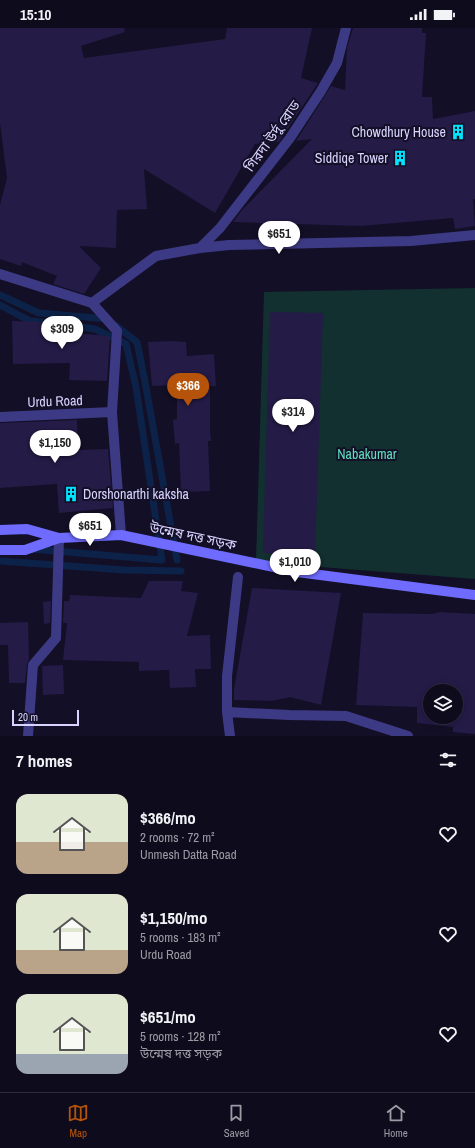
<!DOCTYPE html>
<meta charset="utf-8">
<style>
body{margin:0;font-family:"Archivo Narrow","Noto Sans Bengali",sans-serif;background:#1c1929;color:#f1f3f6;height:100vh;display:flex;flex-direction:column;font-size:15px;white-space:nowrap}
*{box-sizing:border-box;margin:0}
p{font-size:13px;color:#9b9ba3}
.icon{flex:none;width:22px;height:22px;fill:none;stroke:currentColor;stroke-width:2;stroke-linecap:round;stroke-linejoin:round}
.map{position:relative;height:708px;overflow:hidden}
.details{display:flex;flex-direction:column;background:#0e0b1c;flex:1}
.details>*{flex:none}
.controls{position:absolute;left:423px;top:656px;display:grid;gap:8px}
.controls a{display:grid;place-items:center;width:40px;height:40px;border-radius:50%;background:#0e0b1c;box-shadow:0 2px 10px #0003,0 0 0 1px #2e2b3b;font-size:20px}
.scale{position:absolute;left:12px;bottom:10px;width:67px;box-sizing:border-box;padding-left:4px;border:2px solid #d9d4ff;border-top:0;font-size:11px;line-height:14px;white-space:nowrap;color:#d9d4ff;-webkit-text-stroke:3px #130f26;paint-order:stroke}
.price{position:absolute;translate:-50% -34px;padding:0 9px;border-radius:14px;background:#fff;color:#222;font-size:13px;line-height:26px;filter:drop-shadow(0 1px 2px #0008)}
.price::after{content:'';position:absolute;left:50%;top:24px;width:12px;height:9px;margin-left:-6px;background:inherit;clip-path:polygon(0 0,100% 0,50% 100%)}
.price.on{background:#b45309;color:#fff}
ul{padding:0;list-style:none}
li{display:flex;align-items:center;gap:12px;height:100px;padding:0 16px}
li span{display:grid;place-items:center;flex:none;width:112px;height:80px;border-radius:12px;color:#555}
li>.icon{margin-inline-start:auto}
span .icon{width:48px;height:48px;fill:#fffc;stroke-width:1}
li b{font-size:17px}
h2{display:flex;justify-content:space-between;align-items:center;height:48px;padding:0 16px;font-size:17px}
.status{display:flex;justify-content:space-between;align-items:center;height:28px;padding:0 20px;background:#0e0b1c;direction:ltr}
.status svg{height:11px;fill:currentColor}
.menu{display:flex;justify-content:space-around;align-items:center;height:56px;border-top:1px solid #2e2b3b;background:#0e0b1c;font-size:11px;color:#9b9ba3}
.menu a{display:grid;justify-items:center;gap:2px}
.menu .on{color:#b45309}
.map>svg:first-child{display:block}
.green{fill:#12302f}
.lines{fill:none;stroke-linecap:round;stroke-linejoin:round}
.stream{stroke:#0c2248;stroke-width:7}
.building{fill:#241b47;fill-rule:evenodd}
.lane{stroke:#3d3a85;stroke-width:10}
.street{stroke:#3d3a85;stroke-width:10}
.secondary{stroke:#6f6bff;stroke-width:10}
.labels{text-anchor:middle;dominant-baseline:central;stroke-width:4;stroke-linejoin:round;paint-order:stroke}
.poi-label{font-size:14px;fill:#d9d4ff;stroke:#130f26;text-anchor:end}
.street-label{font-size:14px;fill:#d9d4ff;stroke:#130f26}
.park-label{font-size:14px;fill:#5fe0c0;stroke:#130f26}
</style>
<div class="status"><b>15:10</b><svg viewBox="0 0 49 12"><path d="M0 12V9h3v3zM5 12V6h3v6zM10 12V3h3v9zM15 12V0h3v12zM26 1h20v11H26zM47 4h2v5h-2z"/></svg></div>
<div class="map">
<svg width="475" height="708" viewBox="0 0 475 708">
<rect width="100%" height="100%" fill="#130f26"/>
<path class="green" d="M475,260V551L256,534L264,264Z"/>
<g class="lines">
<path class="stream" d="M0,267L39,285L107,291
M0,277L30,293L61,296L95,301L126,316L136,359L162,532L31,521
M115,297L137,314L145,354L177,532
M0,533L124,542L181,543"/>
</g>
<path class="building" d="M0,0H124L125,4L81,18L84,30L225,11L227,0H312L301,50L318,55L279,114L255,116L215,185L144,141L147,181L117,182L116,220L79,218L101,240L84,266L53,256L57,248L22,234L21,238L0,231V177L7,150L0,95Z
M353,0H422V5H426L422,69H432L433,91L475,83V171H473L475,198L455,201L453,190L361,198L233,194L242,182L312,111L296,113L331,58L345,62L347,20Z
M270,284L323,285L315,527L263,525Z
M12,293L47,294V303L110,308L107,353L69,352L70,335L13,336Z
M170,313L186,314L187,328L214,326L216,358H210V402L211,413H208L210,463L181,464L179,415L175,416L173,392L177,391V357L152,358L148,314Z
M77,392L78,422L108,421L113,480L59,485L57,456L0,460V395Z
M149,553H183L181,563L198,565L187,608L210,607L211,641H195L196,659L170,660L169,642L139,643V634L63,632L67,595H63L64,573H69L70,567L141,570Z
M252,560L341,565L321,677L290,669L272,673L234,672V661Z
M51,573L50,595L44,596L43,574Z
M440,584L475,586V706L453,704V699L417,695V679L356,677L363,585L432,586ZM430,663H456V689H430Z
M28,594L29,631L27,637L25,655H9L8,617H0V595Z
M63,637L64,666L43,667L42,638Z"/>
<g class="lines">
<path class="lane" d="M28,708L33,637L56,610L59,510"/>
<path class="street" d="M200,220L220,200L290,110L321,63L337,35L346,0
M0,246L92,275L117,303L112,384L121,507
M92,275L156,228L200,220L229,217L411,213L475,207
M0,389L112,384
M238,549L227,648V684L289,687L346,688L408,708
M227,684L230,708"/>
<path class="secondary" d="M0,502L27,501L59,510
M0,522H25L59,510L121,507L297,544L475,567"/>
</g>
<defs>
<symbol id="building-bare" viewBox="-9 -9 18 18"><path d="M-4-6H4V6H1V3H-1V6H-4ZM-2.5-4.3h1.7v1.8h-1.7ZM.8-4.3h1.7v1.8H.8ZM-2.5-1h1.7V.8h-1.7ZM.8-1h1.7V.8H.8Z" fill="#00e5ff" stroke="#130f26" stroke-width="2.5" paint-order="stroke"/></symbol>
</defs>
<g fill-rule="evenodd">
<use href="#building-bare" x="447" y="93" width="22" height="22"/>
<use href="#building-bare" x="389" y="119" width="22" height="22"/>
<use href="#building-bare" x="60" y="455" width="22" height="22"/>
</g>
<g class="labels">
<g class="poi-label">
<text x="446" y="104">Chowdhury House</text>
<text x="388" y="130">Siddiqe Tower</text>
<text x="83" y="466" text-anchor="start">Dorshonarthi kaksha</text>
</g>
<g class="street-label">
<text transform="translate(272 108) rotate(-54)">গিরদা উর্দু রোড</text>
<text transform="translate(55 373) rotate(-2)">Urdu Road</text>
<text transform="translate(193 508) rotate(12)">উন্মেষ দত্ত সড়ক</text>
</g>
<g class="park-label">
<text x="367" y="426">Nabakumar</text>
</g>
</g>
</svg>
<div class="controls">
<a><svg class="icon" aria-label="layers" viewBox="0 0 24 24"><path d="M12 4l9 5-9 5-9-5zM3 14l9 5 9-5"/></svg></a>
</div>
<div class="scale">20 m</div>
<b class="price" style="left:279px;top:227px">$651</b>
<b class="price" style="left:62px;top:322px">$309</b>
<b class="price on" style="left:188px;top:379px">$366</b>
<b class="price" style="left:293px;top:405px">$314</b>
<b class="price" style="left:55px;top:436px">$1,150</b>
<b class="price" style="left:90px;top:519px">$651</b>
<b class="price" style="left:295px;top:555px">$1,010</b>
</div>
<section class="details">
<h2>7 homes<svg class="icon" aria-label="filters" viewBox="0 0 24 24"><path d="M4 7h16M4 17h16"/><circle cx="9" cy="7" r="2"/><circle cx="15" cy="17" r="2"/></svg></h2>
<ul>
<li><span style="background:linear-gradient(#dfe7d0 60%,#b9a48a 0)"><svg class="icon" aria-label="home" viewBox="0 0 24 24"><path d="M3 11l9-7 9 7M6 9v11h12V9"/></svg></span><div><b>$366/mo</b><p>2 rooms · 72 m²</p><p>Unmesh Datta Road</p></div><svg class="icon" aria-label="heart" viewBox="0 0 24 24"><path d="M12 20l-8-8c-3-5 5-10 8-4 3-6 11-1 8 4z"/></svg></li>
<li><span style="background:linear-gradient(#dfe7d0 70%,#b9a48a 0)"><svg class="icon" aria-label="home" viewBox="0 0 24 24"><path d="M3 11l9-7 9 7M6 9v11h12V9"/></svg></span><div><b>$1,150/mo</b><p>5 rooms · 183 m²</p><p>Urdu Road</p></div><svg class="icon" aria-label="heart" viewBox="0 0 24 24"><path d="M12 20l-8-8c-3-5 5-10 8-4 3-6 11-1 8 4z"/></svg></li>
<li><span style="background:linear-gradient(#dfe7d0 75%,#9aa5b1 0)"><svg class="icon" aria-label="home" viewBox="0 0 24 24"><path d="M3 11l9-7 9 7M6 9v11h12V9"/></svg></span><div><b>$651/mo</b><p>5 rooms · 128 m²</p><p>উন্মেষ দত্ত সড়ক</p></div><svg class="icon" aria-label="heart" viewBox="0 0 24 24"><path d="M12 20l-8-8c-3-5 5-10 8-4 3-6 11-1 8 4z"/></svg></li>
</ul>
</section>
<nav class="menu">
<a class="on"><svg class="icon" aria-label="map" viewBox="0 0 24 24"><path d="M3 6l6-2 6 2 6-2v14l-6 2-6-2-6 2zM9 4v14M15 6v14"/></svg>Map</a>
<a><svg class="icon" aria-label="saved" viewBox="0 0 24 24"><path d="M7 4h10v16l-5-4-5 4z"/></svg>Saved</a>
<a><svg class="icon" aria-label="home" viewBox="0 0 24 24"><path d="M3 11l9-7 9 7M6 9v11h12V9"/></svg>Home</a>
</nav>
